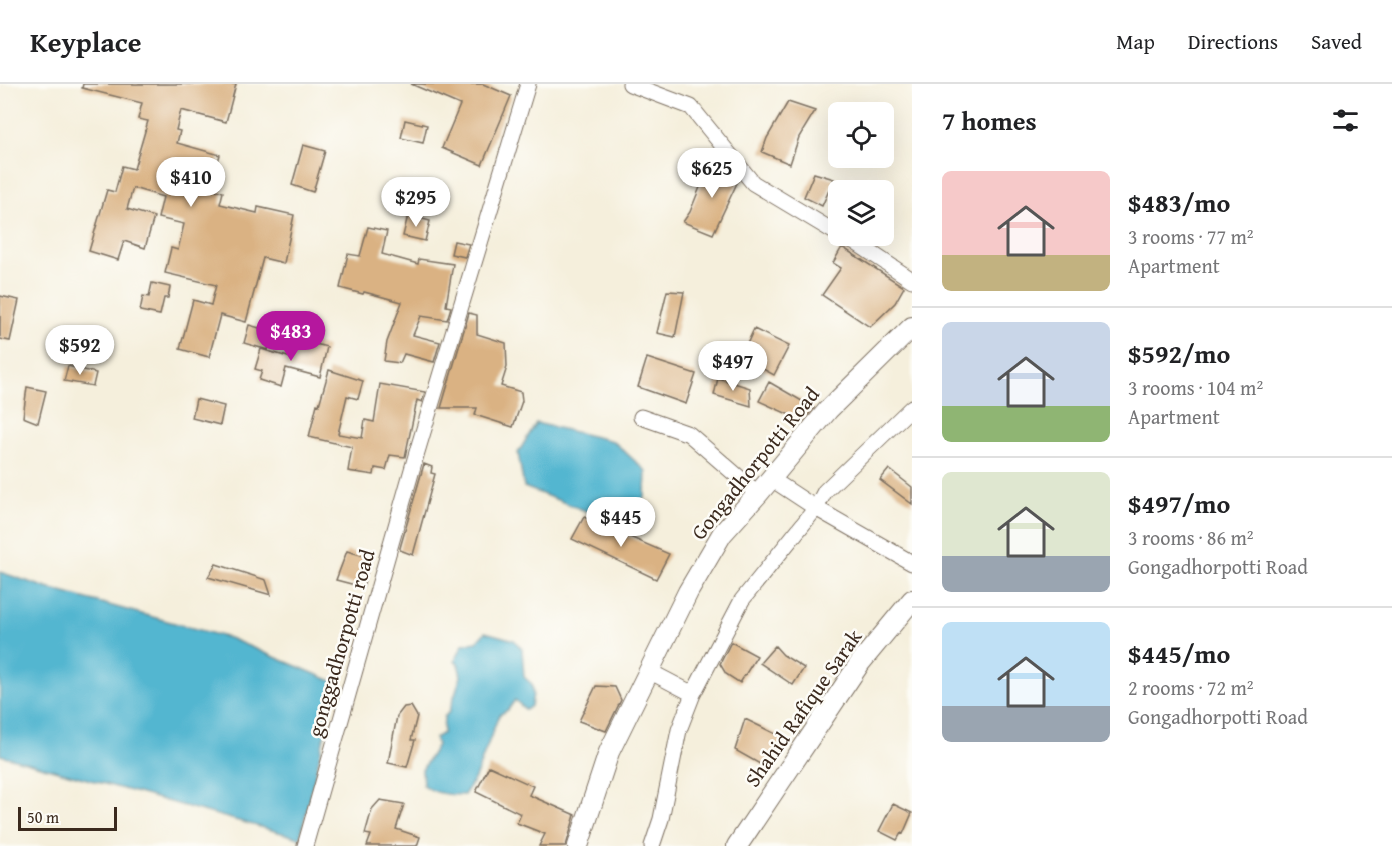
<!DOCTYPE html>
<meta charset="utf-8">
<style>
body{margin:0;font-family:"Gentium Book Plus",serif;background:#f2f2f2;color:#202124;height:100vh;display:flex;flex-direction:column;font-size:22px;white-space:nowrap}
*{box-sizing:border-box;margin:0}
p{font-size:20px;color:#757577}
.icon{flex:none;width:33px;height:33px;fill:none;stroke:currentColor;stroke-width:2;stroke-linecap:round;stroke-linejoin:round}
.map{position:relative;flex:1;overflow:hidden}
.sheet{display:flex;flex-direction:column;background:#fff;width:480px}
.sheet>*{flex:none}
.buttons{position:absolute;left:828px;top:18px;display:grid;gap:12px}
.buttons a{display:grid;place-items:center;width:66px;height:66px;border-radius:9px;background:#fff;box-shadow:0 6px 24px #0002;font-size:30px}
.scale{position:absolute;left:18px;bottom:15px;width:99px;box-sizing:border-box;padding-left:6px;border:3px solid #3b2a1e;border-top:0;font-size:16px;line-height:21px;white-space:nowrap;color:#3b2a1e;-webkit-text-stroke:4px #fdfcf7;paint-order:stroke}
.price{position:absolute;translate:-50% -51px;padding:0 14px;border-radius:21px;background:#fff;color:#222;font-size:20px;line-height:39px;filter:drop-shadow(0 2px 3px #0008)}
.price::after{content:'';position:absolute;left:50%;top:36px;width:18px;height:14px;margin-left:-9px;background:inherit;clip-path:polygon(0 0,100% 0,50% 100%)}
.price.on{background:#b5179e;color:#fff}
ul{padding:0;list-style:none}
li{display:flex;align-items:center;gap:18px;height:150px;padding:0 30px}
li+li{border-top:2px solid #e0e0e0}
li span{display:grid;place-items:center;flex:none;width:168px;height:120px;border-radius:9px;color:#555}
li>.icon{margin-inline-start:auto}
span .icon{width:72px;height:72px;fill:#fffc;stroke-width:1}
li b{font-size:26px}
h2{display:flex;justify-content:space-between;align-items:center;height:72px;padding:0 30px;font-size:26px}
header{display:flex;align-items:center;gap:36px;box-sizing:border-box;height:84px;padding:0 30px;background:#fff;border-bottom:2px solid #e0e0e0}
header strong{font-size:28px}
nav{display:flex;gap:33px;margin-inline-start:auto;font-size:21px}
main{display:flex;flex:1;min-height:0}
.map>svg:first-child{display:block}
.water{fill:#52b6d0;stroke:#467077;stroke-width:1.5}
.building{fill:#dab283}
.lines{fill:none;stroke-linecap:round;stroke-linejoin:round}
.street-casing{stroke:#7c6f60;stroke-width:17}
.secondary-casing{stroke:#7c6f60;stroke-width:22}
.street{stroke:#fff;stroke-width:15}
.secondary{stroke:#fff;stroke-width:20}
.labels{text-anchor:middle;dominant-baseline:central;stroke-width:5;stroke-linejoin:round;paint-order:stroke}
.street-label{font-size:21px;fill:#3b2a1e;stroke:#fdfcf7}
</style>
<header>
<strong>Keyplace</strong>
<nav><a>Map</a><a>Directions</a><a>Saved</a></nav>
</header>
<main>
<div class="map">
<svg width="912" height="762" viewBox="0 0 912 762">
<rect width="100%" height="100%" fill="#fdfcf7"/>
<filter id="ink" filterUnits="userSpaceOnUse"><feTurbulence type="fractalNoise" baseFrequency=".0167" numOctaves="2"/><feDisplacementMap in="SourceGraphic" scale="12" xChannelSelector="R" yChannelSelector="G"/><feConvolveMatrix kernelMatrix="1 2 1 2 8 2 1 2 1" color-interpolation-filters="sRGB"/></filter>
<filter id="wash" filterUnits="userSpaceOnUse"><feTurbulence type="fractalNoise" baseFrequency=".008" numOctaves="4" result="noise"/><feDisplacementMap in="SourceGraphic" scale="24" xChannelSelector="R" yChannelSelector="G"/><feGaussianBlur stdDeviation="1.35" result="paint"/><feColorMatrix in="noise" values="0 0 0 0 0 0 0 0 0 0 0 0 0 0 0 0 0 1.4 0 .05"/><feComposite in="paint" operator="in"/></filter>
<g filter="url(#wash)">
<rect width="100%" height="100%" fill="#f5efdc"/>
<path class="water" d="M536,339L613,357L646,387L645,413L626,432L614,438L524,403L518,369Z
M0,488L47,504L229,554L337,599L300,754L0,671Z
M485,548L514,556L522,565L524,593L532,600L533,610L531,622L526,626L515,616L508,626L499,631L475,694L464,711C449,711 435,710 423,701L422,686L437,661L435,654L443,649L444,633L449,628L461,592L458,579L455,577L463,560L477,558Z"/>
<g id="blocks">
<path class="building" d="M83,0H236L226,38L181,26L176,46L180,47L177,59L220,71L209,104L223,108L220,120L257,129L258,123L294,131L284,179L263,174L246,238L220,231L209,273L180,265L193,216L211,221L216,201L165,189L171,164L178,166L184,140L158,134L163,113L133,104L127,125L154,133L145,164L124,157L118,176L89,167L107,106L115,108L122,82L134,85L148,37L138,35L142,19L82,4Z
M411,0H483L511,12L482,81L442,64L460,21Z
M788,18L815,27L799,53L790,80L762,68L767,54Z
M405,36L427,41L423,59L401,54Z
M303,61L325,67L313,108L292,101Z
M711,76L738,97L713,150L683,138L690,128Z
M814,89L834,95L822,122L804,113Z
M408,131L430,137L425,157L403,152Z
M368,143L387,147L382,170L418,180L419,175L453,180L446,222L451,223L447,236L421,232L413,251L440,258L434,278L404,270L400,279L384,277L387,258L402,218L364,208L363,210L340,204L348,170L360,172Z
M454,157L469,160L465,173L451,170Z
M842,163L904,203L895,219L870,243L822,211L841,184L833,179Z
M152,199L170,203L168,214H164L160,231L140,227L143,212L149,213Z
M667,207L684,208L675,253L657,249Z
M0,212L19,216L10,257L0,255Z
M469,229L477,231V250L506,259L507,283L501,302L521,308L522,317L513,343L475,331L477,324H441Z
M249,241L273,248L268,266L244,259Z
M754,245L789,262L774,291L741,273Z
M293,254L327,263L320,293L286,284L281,303L259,296L262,287L255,285L261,265L288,273Z
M647,274L696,290L686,320L638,303Z
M68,282L96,289L93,302L64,297Z
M329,286L363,297L358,315L347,312L338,350L362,354L365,336L374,338L380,300L425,308L422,318L417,316L405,373L390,371L386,386L375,384L374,391L348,387L352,363L309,353L317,320L319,321Z
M718,294L750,304L751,322L714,311Z
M769,298L814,324L803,337L759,317Z
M27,303L46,307L38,339L23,333Z
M196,315L224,322L220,341L192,334Z
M424,380L432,383L431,389L435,390L413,471L400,466V464Z
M889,385L912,403V420L880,396Z
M584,433L669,470L656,495L572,455Z
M347,467L371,474L363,503L336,496Z
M216,480L266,496L271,511L208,493Z
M731,558L757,572L740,599L726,590L720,580Z
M775,562L783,571L804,584L793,601L760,579Z
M596,602L615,603L621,616L606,647L579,637Z
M411,622L417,632L411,656H415L407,683L388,679L397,632L404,623Z
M745,635L786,655L767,684L735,666Z
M489,682L533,702L529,711L575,731L566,762H539L545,750L517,739L521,730L476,708Z
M380,716L404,720L396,745L420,753L417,762H367L371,751L365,750L372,725Z
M893,720L912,729L903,750L901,749L897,756L879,747Z"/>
</g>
</g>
<g filter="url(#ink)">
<use href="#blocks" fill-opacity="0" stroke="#7c6f60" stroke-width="1.5"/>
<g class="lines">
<defs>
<path id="street" d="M630,0L691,23L753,99L838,150
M841,152L855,158L912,196
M641,333L689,350L758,410
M770,394L814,423L912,479
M649,587L693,610
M305,762L417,368L528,0
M652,762L661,735L679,646L693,610L742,516L816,424L825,407L912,323"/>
<path id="secondary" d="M578,762L609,668L688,508L722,450L758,410L828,326L912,243
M737,762L860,579L912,516"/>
</defs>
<use href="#street" class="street-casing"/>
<use href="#secondary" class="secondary-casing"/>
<use href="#street" class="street"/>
<use href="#secondary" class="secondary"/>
</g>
</g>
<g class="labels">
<g class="street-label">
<text transform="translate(755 379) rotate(-51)">Gongadhorpotti Road</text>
<text transform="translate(341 559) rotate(-74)">gonggadhorpotti road</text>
<text transform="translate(803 624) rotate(-55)">Shahid Rafique Sarak</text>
</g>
</g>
</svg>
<div class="buttons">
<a><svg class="icon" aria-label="locate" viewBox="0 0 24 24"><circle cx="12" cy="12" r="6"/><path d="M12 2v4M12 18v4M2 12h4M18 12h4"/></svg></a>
<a><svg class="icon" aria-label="layers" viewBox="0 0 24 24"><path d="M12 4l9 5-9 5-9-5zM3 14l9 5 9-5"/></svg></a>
</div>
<div class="scale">50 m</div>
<b class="price" style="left:712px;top:115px">$625</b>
<b class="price" style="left:191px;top:124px">$410</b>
<b class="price" style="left:416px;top:144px">$295</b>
<b class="price on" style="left:291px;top:278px">$483</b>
<b class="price" style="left:80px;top:292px">$592</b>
<b class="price" style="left:733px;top:308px">$497</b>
<b class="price" style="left:621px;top:464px">$445</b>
</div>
<section class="sheet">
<h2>7 homes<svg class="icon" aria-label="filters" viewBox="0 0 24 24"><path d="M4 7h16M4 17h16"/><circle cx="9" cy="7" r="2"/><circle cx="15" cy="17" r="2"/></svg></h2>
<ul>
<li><span style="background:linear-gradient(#f6c9c9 70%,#c2b280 0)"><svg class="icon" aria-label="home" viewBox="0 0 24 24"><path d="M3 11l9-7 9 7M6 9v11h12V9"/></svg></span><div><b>$483/mo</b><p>3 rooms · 77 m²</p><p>Apartment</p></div></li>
<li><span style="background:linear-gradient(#c9d6e8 70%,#8fb573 0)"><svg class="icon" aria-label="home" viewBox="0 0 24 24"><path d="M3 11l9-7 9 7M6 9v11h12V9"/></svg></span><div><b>$592/mo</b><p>3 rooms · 104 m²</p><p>Apartment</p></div></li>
<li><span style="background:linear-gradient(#dfe7d0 70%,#9aa5b1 0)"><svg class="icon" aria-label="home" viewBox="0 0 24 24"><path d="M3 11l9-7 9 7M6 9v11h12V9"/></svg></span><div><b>$497/mo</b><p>3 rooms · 86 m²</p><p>Gongadhorpotti Road</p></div></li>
<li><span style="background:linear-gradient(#bfe0f5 70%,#9aa5b1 0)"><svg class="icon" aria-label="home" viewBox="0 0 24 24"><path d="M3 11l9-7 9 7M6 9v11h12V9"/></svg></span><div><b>$445/mo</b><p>2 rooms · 72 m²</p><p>Gongadhorpotti Road</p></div></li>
</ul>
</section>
</main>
